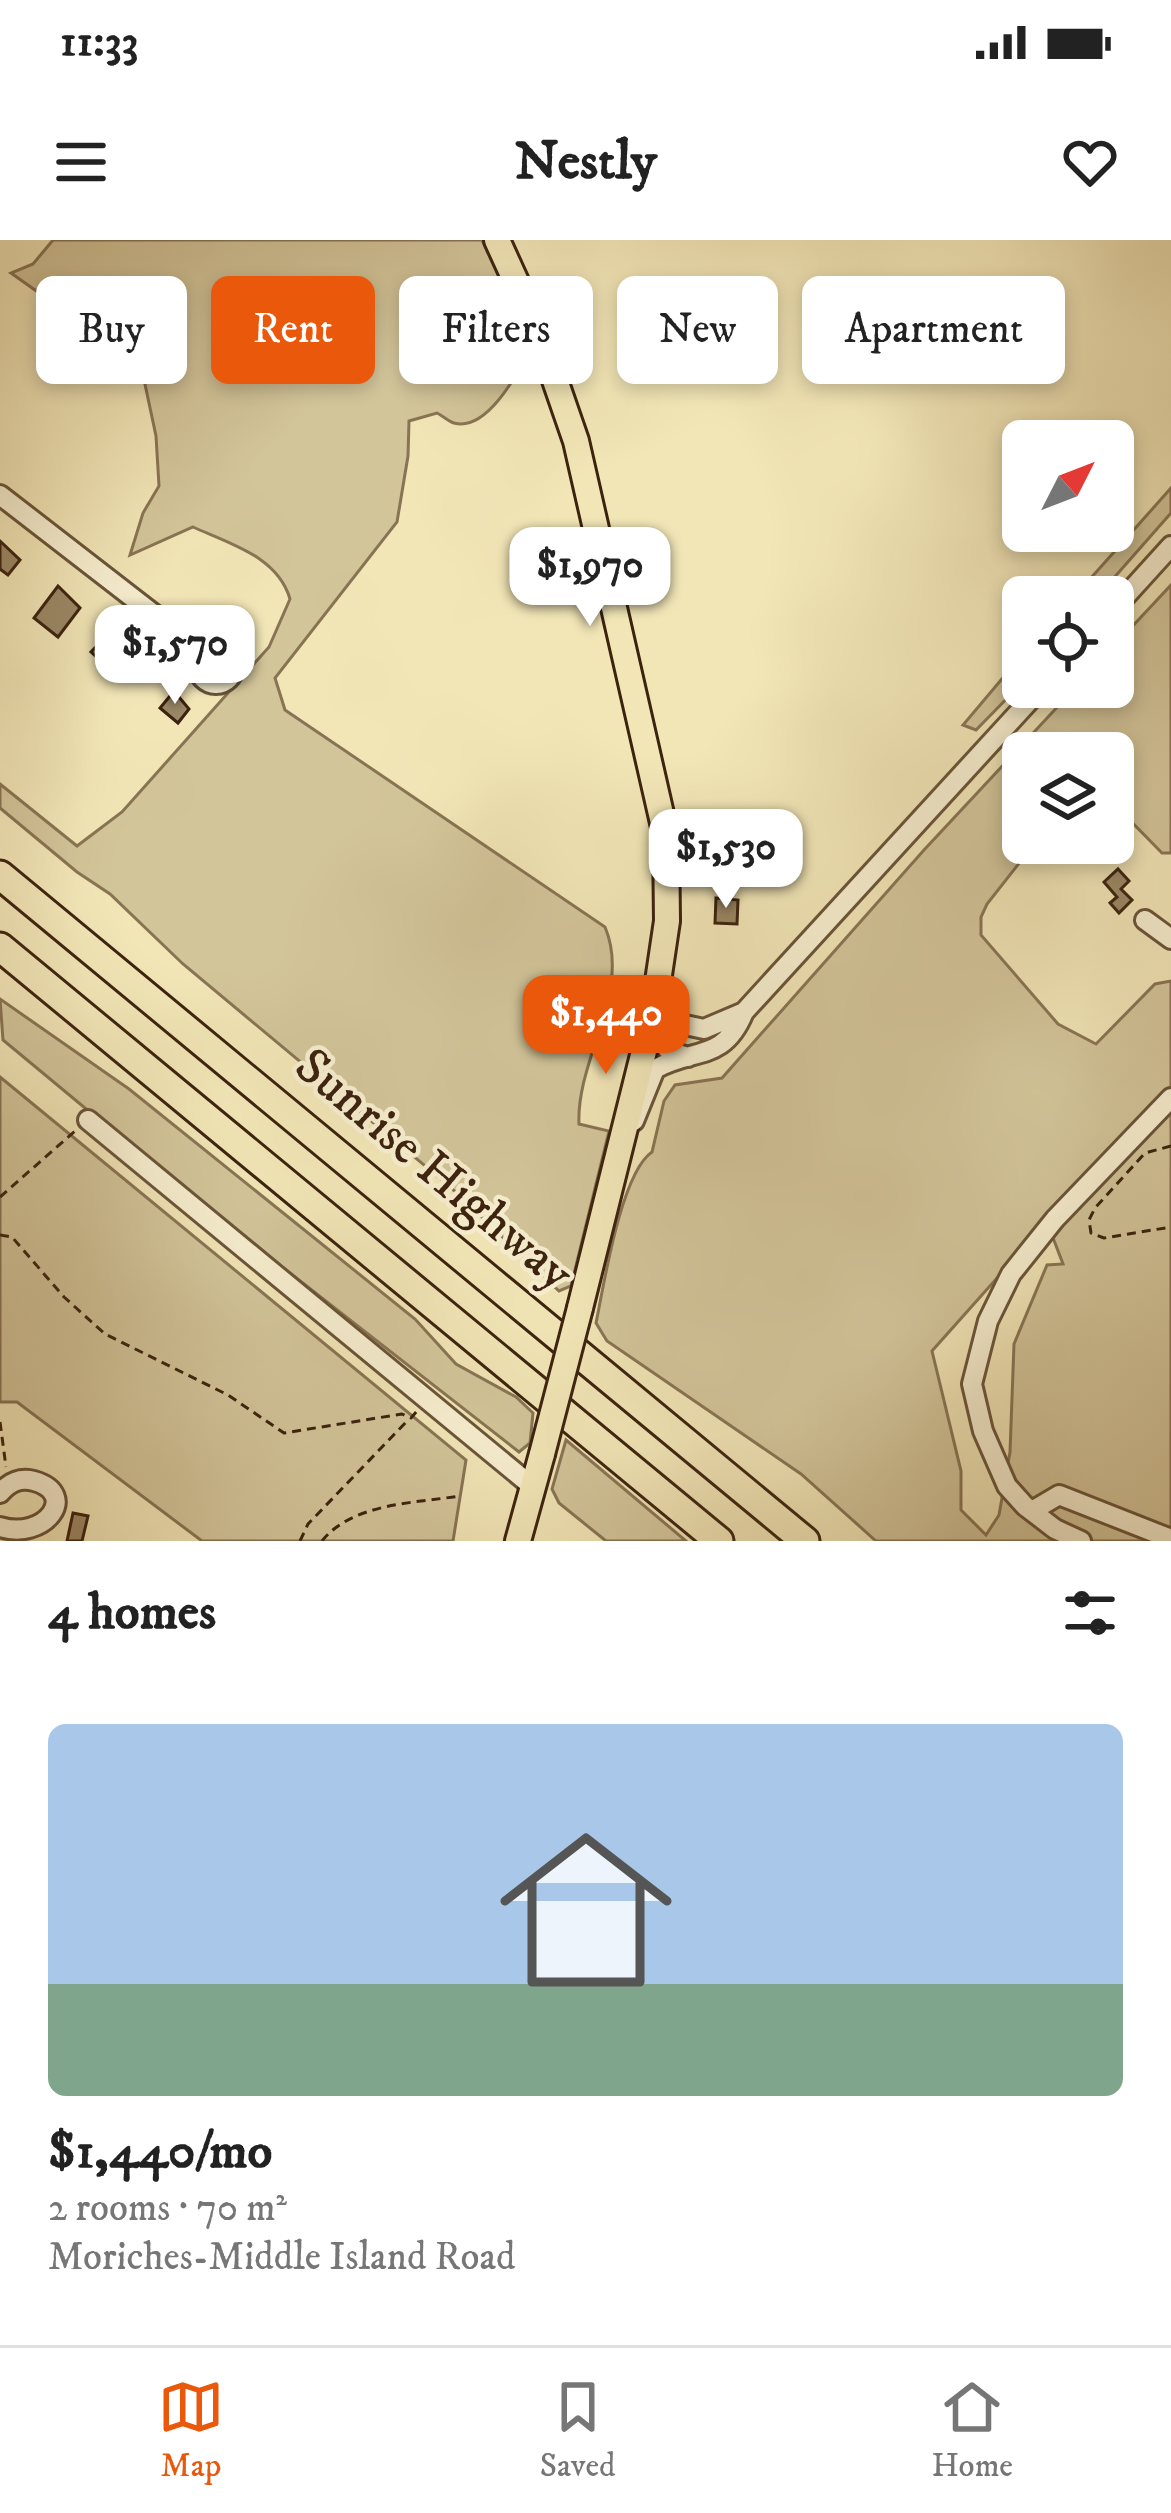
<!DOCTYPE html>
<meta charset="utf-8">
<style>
body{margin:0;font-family:"IM FELL DW Pica",serif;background:#f6f6f6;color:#222;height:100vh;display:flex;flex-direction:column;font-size:45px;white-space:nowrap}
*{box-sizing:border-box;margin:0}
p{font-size:39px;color:#767676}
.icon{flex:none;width:66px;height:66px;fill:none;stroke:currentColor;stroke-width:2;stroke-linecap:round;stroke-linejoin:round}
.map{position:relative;height:1301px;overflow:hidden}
.details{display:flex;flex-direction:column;background:#fff;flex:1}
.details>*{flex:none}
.hud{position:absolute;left:36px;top:36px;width:1101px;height:108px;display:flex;gap:24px}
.needle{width:78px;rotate:48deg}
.fabs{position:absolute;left:1002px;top:180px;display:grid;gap:24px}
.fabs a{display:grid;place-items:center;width:132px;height:132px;border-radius:18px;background:#fff;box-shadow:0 6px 18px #0003;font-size:60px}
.price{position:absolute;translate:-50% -102px;padding:0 27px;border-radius:24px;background:#fff;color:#222;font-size:39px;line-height:78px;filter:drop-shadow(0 3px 6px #0008)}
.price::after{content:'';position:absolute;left:50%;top:72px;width:36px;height:27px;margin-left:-18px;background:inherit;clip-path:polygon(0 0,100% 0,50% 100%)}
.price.selected{background:#ea580c;color:#fff}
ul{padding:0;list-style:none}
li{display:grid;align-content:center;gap:24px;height:636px;padding:0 48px}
li span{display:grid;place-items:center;height:372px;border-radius:18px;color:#555}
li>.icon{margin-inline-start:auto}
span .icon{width:216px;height:216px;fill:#fffc;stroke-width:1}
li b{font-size:51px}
h2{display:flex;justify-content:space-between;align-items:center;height:144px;padding:0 48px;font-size:51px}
.chip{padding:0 42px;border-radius:18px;background:#fff;box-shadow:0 6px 18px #0003;font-size:42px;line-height:108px}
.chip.selected{background:#ea580c;color:#fff}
.status{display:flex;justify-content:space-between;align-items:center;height:84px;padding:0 60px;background:#fff;direction:ltr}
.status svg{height:33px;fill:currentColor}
header{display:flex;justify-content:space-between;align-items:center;height:156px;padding:0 48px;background:#fff;font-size:54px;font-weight:700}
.menu{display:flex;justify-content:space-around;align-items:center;height:168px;border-top:3px solid #e0e0e0;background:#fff;font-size:33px;color:#767676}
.menu a{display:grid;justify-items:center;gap:6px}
.menu .selected{color:#ea580c}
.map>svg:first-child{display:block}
.green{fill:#d3c59a;stroke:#887454;stroke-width:3;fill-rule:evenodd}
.building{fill:#9b8866;stroke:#3c230f;stroke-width:3}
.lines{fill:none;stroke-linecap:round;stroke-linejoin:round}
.minor-casing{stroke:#6a5439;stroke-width:24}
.major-casing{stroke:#3c230f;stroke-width:30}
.highway-casing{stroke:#3c230f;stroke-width:33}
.path{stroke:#3c230f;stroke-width:3;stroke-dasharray:9 6;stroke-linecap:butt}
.minor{stroke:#f7efd0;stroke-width:18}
.major{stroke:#f2e6b7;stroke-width:24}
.highway{stroke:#f2e6b7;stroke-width:27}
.major-bridge-casing{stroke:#3c230f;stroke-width:30;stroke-linecap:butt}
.major-bridge{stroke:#f2e6b7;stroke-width:24}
.labels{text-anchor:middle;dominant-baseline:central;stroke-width:9;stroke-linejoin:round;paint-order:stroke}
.street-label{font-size:51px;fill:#3c230f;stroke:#f7efd0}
</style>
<div class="status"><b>11:33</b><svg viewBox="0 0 49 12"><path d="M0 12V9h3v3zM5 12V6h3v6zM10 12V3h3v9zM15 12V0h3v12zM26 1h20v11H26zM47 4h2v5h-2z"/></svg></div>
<header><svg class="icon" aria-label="menu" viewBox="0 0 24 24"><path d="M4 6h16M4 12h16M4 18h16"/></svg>Nestly<svg class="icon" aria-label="heart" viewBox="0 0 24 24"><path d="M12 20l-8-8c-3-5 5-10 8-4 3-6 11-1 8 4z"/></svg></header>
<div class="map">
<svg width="1171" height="1301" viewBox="0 0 1171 1301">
<rect width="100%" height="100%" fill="#f2e6b7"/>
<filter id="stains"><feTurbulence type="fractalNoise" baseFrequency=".00167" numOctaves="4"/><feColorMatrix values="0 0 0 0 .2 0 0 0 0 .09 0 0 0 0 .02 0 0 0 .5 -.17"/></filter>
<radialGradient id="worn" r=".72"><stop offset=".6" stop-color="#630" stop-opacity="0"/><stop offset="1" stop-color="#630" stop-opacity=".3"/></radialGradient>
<path class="green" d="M53,0H482L522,86L528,114C516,136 486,192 454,183C448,181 443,176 437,173L409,181L408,216L397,282L275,438L285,470L605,687C632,751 576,819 579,884L609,891L571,1046L559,1051L447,944L183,724L110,654L77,632L0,568V544L77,606L122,572L269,407L290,359C278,317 231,304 193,287L130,315L143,273L159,246L156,196L143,135L121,111L11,33L33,24Z
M1171,248V273L1097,357H1074Z
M1171,345V613H1162L1113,563V513H1023V603H1035L987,664L981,677V695L1058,784L1096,804L1155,744L1171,741V1301H876L801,1234L607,1101L596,1083C604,1044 621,933 652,912L664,861L675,845L722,838L924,610L1076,447H1113V407ZM1047,982L1063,1024L1047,1025L1014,1104L1010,1212L999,1275L986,1295L961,1270V1231L932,1111Z
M1023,414V442L976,490L963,485Z
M0,759L129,849L415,1079L456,1124L516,1157L533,1173L530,1203L519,1212L185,951L3,800Z
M0,837L466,1220L453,1301H202L17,1162H0Z
M566,1200L686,1301H606L559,1263L552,1249Z"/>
<path class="building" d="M0,301L20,320L8,335L0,329Z
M58,346L80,368L58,397L34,378Z
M107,395L138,420L119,439L109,430L100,429L103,423L91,412Z
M174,451L189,469L178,483L160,468Z
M1118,629L1129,641L1121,649L1132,660L1119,673L1110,663L1117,657L1104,642Z
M716,658L738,660L737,684L715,683Z
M73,1273L88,1276L82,1301H67Z"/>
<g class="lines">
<defs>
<path id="minor" d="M0,255L204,413
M1113,370L1171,306
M198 426a18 18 0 1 1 36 0a18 18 0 1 1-36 0Z
M1145,680L1171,699
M688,817L669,811L650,787L666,781L704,789L744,772L1042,447
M88,880L533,1247
M634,881L655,829C694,807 723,823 744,772
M0,1253C9,1243 19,1237 34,1241C80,1254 45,1301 0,1287
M1032,1271L1059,1255L1171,1299
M1081,1301L1055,1289L1025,1266L1007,1246L983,1191L972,1144L988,1081L1011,1034L1055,979L1171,858"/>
<path id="major" d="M497,0L537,88L576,201L666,596L667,681L653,775L580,1068
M518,1301L542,1214"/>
<path id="highway" d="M0,635L805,1301
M0,707L719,1301"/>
</defs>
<use href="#minor" class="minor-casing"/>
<use href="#major" class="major-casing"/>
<use href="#highway" class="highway-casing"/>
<path class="path" d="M1171,906L1145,913L1095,968L1089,980L1091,993L1104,998L1171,987
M0,957L75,891
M0,995L12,997L64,1057L105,1094L228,1155L284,1193L402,1174L411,1178L417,1171
M0,1182L6,1227
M300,1301L308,1284L409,1179
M322,1301C352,1263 415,1263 460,1256"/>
<use href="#minor" class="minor"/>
<use href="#major" class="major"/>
<use href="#highway" class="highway"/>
<defs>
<path id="major-bridge" d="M542,1214L580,1068"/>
</defs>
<use href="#major-bridge" class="major-bridge-casing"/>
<use href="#major-bridge" class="major-bridge"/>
</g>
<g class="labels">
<g class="street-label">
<text transform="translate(434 930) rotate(40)">Sunrise Highway</text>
</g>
</g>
<rect width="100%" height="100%" filter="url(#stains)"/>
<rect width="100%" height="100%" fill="url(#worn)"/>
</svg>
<div class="fabs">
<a><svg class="needle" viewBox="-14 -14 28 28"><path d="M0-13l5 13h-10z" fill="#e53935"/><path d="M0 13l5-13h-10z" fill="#767676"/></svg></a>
<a><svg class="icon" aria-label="locate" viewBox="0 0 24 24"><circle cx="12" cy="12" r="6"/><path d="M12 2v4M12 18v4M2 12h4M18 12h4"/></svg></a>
<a><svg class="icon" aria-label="layers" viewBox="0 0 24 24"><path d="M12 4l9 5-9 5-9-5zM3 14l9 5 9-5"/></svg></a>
</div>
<b class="price" style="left:590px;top:389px">$1,970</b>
<b class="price" style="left:175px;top:467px">$1,570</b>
<b class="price" style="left:726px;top:671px">$1,530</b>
<b class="price selected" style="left:606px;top:837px">$1,440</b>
<div class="hud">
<a class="chip">Buy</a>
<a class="chip selected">Rent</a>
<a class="chip">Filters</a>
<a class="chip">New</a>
<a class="chip">Apartment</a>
</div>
</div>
<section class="details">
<h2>4 homes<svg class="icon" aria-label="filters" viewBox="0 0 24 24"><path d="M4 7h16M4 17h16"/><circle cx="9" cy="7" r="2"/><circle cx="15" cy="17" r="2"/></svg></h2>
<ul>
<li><span style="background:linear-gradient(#a9c7e8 70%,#7fa58c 0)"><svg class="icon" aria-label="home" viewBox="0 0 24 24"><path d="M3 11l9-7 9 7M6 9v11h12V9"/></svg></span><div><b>$1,440/mo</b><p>2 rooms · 70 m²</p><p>Moriches-Middle Island Road</p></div></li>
</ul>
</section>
<nav class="menu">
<a class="selected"><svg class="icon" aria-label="map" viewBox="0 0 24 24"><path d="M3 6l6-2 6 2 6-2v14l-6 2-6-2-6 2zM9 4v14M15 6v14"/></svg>Map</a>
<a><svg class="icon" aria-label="saved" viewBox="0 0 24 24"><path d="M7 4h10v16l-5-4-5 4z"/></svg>Saved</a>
<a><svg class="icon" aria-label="home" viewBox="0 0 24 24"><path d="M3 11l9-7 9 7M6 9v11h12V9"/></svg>Home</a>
</nav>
